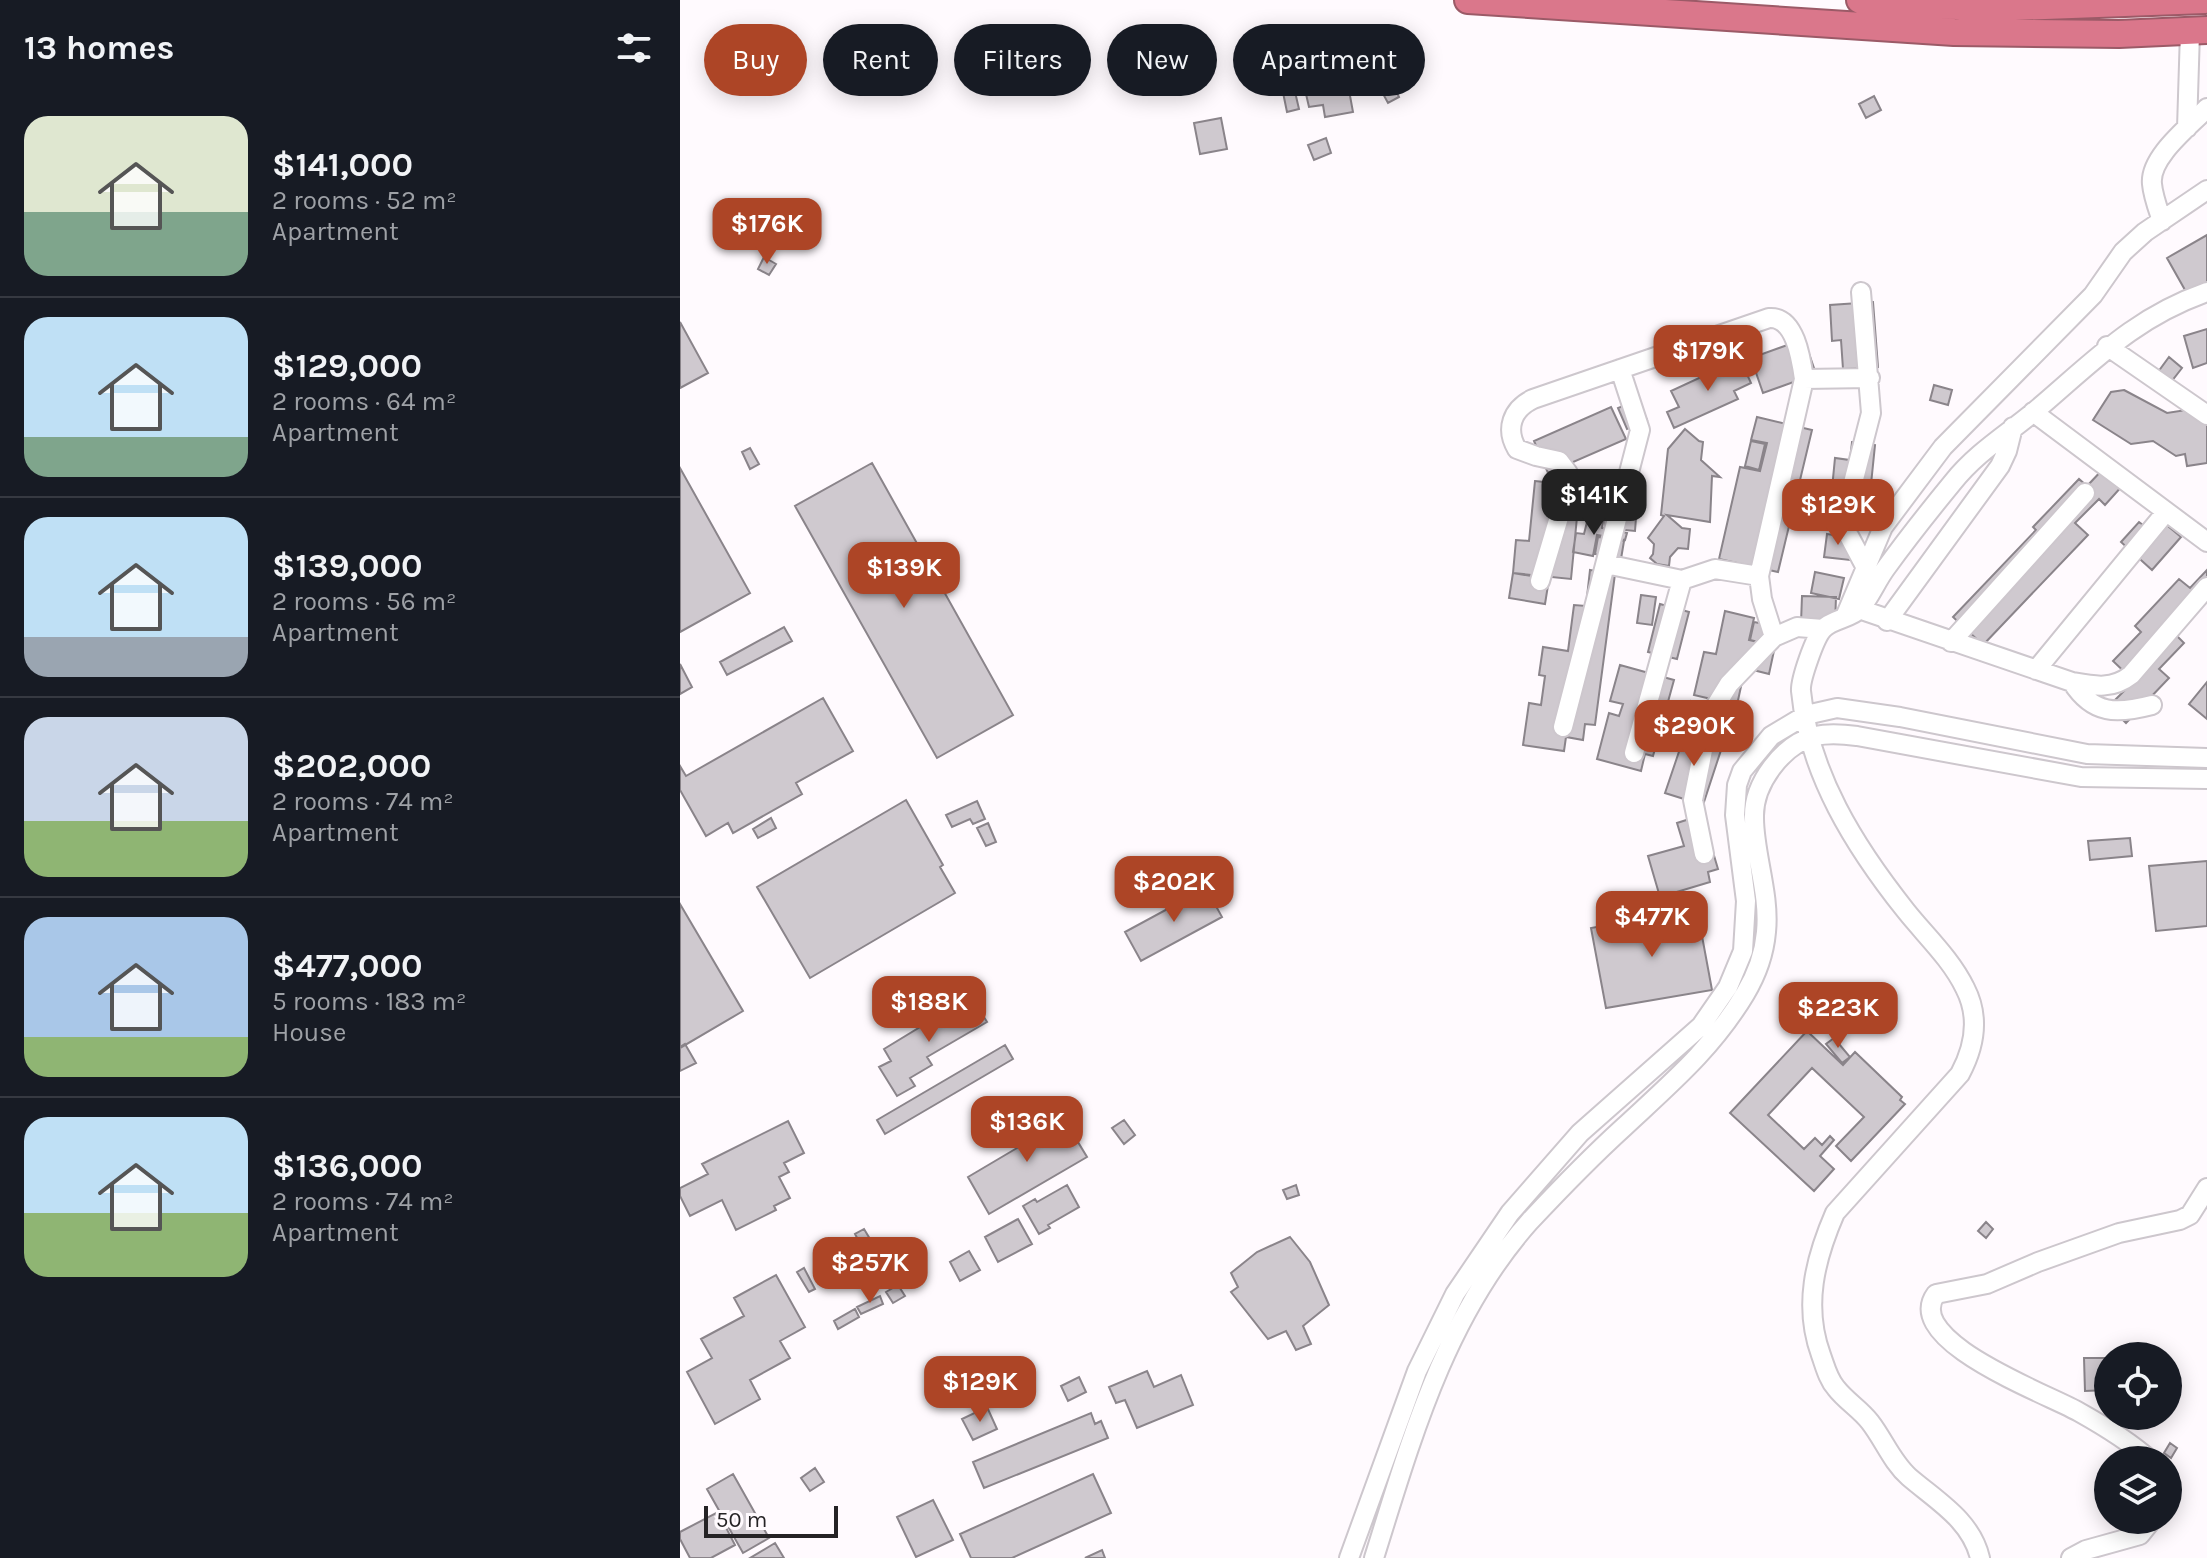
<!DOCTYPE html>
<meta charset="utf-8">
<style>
body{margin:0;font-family:Karla,sans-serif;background:#20242c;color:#f1f3f6;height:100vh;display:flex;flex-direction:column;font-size:30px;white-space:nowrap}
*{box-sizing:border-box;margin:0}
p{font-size:26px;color:#9ea1a6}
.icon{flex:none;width:44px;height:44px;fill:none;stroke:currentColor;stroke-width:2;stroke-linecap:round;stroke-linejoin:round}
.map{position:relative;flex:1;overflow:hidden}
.details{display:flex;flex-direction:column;background:#171b24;width:680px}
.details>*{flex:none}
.hud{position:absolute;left:24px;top:24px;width:760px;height:72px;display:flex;gap:16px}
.fabs{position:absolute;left:1414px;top:1342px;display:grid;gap:16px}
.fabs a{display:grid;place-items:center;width:88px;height:88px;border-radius:50%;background:#171b24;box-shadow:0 4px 20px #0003;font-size:40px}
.scale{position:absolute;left:24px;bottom:20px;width:134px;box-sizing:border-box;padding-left:8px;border:4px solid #252325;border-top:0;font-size:22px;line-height:28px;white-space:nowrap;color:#252325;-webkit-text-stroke:6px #fffafe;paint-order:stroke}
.price{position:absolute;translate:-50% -68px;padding:0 18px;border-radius:16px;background:#ad4526;color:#fff;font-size:26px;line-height:52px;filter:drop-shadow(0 2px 4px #0008)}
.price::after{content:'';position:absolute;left:50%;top:48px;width:24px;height:18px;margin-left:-12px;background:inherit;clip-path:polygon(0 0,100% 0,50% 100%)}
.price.on{background:#222;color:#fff}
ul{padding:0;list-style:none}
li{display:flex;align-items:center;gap:24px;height:200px;padding:0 24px}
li+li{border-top:2px solid #363941}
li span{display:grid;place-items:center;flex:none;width:224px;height:160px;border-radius:24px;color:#555}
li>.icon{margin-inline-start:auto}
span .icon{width:96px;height:96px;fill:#fffc;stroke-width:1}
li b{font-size:34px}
h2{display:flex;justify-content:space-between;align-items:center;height:96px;padding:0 24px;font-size:34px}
.pill{padding:0 28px;border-radius:36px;background:#171b24;box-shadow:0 4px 20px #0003;font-size:28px;line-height:72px}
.pill.on{background:#ad4526;color:#fff}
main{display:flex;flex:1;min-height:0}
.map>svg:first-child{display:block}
.building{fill:#cfc9cf;stroke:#8a848a;stroke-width:2}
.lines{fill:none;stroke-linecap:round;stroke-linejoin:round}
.minor-casing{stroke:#cdc7cd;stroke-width:22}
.highway-casing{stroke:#9b5a67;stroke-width:30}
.minor{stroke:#fff;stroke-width:18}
.highway{stroke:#da778b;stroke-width:26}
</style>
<main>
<section class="details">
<h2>13 homes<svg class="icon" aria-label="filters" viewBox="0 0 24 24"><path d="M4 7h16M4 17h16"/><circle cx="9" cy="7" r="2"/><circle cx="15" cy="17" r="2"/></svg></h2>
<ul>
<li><span style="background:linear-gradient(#dfe7d0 60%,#7fa58c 0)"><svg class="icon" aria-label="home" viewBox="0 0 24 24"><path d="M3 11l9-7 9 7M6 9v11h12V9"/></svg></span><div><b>$141,000</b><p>2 rooms · 52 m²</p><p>Apartment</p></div></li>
<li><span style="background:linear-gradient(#bfe0f5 75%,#7fa58c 0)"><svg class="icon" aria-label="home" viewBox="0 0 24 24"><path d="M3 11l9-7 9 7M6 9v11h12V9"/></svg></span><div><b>$129,000</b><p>2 rooms · 64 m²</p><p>Apartment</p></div></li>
<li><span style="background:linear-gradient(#bfe0f5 75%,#9aa5b1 0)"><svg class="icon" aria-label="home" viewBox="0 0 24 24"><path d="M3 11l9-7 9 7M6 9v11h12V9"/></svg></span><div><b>$139,000</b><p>2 rooms · 56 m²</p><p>Apartment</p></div></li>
<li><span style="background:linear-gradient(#c9d6e8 65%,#8fb573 0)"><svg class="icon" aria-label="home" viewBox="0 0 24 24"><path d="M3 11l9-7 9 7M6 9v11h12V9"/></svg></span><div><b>$202,000</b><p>2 rooms · 74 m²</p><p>Apartment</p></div></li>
<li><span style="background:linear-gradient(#a9c7e8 75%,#8fb573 0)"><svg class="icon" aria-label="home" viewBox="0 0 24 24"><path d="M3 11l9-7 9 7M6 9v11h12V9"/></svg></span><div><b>$477,000</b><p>5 rooms · 183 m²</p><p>House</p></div></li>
<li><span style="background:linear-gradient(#bfe0f5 60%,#8fb573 0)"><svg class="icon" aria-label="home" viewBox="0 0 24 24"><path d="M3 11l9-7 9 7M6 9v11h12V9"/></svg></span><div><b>$136,000</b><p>2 rooms · 74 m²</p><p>Apartment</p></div></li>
</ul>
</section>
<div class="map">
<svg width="1527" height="1558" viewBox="0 0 1527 1558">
<rect width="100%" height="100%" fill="#fffafe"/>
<path class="building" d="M697,34L713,35L712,47L696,46Z
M661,47L673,112L645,117L643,105L629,107L626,94L651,90L648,77L622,82L617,55Z
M676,58H689L688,94L675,93Z
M609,66L619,109L607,112L598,68Z
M713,84L719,97L708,103L701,90Z
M1194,96L1201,110L1186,118L1179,104Z
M541,118L547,149L520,154L514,123Z
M646,138L651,153L634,160L628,145Z
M1527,235V286L1509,297L1487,258Z
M84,257L96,264L89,275L78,269Z
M1193,302L1198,367L1163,369L1161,340L1152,341L1150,305Z
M0,322L28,373L0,388Z
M1527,329V363L1513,368L1504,336Z
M1124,339L1136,374L1083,393L1071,358Z
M1489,357L1502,368L1491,382L1478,372Z
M1060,359L1071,383L1054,391L1058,399L994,428L987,412L999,407L991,391Z
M1254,385L1272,390L1268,405L1250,400Z
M1444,390L1487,413L1506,410L1527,424V463L1507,466L1505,454L1496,456L1473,441L1451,444L1413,420L1431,392Z
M958,400L967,420L947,429L938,408Z
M931,407L946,439L868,473L854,441Z
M1077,417L1132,430L1098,572L1039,559L1060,467L1080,471L1087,443L1071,440Z
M1005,429L1019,441L1023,442L1021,460L1040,477L1032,476L1030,522L987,515L1002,528L1010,529L1008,549L998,548L990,557L989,566L977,564L970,558L973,554L974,544L968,538L984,516L981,515L988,449Z
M1071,441L1085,444L1079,470L1065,466Z
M1172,442L1195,445L1190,494L1152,489L1155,458L1170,460Z
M70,448L79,464L70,469L62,452Z
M192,463L333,715L257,758L115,506Z
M1425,467L1443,485L1425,505L1419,499L1395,523L1408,535L1303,645L1273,617L1356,530L1353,527L1399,479L1407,486Z
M0,468L70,593L0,632Z
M921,475L959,479L955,531L925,528L926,508L919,507Z
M855,481L900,486L891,579L833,573L836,540L849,541Z
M1154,505L1181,510L1177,532L1150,527Z
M1477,517L1501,537L1472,570L1441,542L1459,522L1467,528Z
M908,518L923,521L922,528L947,533L945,540L917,535L913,556L893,552L896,533L904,534Z
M1147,534L1173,538L1170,560L1144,557Z
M918,537L944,541L941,559L915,554Z
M910,570L935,574L915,725L905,724L903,740L886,737L884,751L843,745L849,703L861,705L865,676L859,675L863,647L888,651L894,605L906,606Z
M1527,570V601L1494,633L1504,643L1479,669L1489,678L1446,723L1429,706L1454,681L1433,661L1461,632L1455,626L1499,579L1510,588Z
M1135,572L1164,578L1159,599L1131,593Z
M833,573L869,579L865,604L829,598Z
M961,595L976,597L972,625L957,623Z
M1122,596L1156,597L1155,624L1121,623Z
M980,604L1009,612L997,659L968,652Z
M1045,611L1074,618L1069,640L1095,646L1089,674L1065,668L1057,705L1014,695L1024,652L1036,654Z
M1074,622L1100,627L1096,646L1070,640Z
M104,627L112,641L47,675L40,662Z
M0,664L12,687L0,694Z
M940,665L994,680L973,756L965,754L961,771L917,759L929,713L939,716L943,704L930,701Z
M1527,682V719L1509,704Z
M143,698L173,751L116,783L122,794L53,833L48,823L26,836L0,790V766L6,776Z
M1011,701L1050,709L1044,740L1005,732Z
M1006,731L1043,744L1023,805L985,793Z
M226,800L263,865L260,867L275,893L130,978L77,887Z
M297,801L305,819L293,824L290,819L272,827L266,815Z
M1022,815L1038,869L1028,872L1030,882L980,897L968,856L1004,846L997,823Z
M91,818L96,828L78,838L73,829Z
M308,823L316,842L306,846L297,828Z
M1450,838L1452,856L1410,860L1408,841Z
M1527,861V926L1476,931L1469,866Z
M526,888L542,917L461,961L445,932Z
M0,904L63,1011L0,1048Z
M1017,909L1032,990L926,1008L911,928Z
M291,996L307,1022L247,1057L252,1065L230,1078L235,1086L217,1096L199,1067L211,1061L204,1049Z
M1127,1031L1163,1065L1175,1052L1222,1097L1220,1100L1225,1104L1171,1161L1156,1146L1184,1117L1132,1068L1088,1115L1124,1149L1135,1138L1142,1145L1150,1136L1154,1140L1140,1156L1154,1169L1134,1191L1050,1113Z
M1154,1038L1170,1057L1162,1063L1146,1044Z
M5,1044L16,1063L0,1071V1047Z
M325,1045L333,1059L205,1134L197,1120Z
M360,1119L366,1130L384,1119L407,1157L309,1214L288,1177L337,1148L330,1136Z
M444,1120L455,1135L444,1144L432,1128Z
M108,1121L124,1153L104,1163L109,1172L99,1177L110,1198L94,1206L96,1210L56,1230L42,1200L10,1216L0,1196V1188L28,1174L22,1164Z
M387,1185L399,1207L368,1225L370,1228L359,1234L343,1206L355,1199L357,1202Z
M616,1185L619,1195L607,1199L603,1190Z
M338,1219L352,1244L318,1262L305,1237Z
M1306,1222L1313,1229L1306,1238L1298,1231Z
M184,1229L196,1249L186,1255L175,1234Z
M610,1237L630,1262L649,1305L623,1326L631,1344L616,1350L606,1331L588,1339L551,1292L558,1287L551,1273L577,1252Z
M289,1251L300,1270L280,1281L270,1262Z
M197,1256L212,1276L203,1283L189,1263Z
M124,1268L135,1289L129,1292L117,1272Z
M96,1275L125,1327L100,1341L110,1358L70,1380L80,1399L35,1424L7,1372L32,1358L21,1339L64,1316L54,1298Z
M218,1285L225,1296L213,1303L206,1292Z
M200,1296L203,1304L181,1314L177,1307Z
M175,1309L179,1317L158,1329L154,1321Z
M1404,1358H1428V1390L1405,1391Z
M467,1371L474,1387L501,1375L513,1405L457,1428L445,1400L436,1403L429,1387Z
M399,1377L406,1392L388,1401L381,1386Z
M307,1407L317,1429L293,1440L282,1419Z
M411,1413L415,1424L421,1421L428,1438L304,1488L293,1462Z
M1490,1443L1497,1448L1491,1458L1484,1453Z
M135,1468L144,1482L130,1491L121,1478Z
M53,1474L89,1538L63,1553L27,1489Z
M413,1474L431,1513L332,1558H291L280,1534Z
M253,1500L273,1540L236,1557L217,1517Z
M38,1512L55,1545L31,1558H10L0,1539V1532Z
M95,1543L104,1558H70Z
M422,1550L425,1558H405Z"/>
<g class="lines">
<defs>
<path id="minor" d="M1507,128L1510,32
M1482,221C1478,209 1473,196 1472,184C1469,157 1510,126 1527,108
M1181,292L1191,413L1165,514L1168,534L1185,566
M1427,346L1527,415
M1124,379L1190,378
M1353,412L1527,542
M926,564L1002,580L1035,569L1079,576
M860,581L885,497L888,473L879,461L856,456L837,449C825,429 832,409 853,399L1089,318C1115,316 1121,358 1124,379L1079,576L1082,599L1094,637
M1179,609L1392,682C1414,686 1432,690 1451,675L1527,587
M1165,617L1203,527L1263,447L1413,295L1443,252L1465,232L1527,190
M1207,621L1320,466L1327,451L1333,427
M1271,642L1405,493
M1356,670L1486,512
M1392,682C1413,715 1437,714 1472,705
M883,727L960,430L940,369
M954,753L1002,580
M1024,854L1013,800L1030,715L1049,684L1094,637L1117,627L1143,629
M1470,1460C1449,1441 1424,1426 1399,1412C1370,1395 1221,1341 1256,1294L1307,1284L1358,1262L1439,1233L1500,1220L1510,1215L1527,1188
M669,1558L737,1371L775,1294L830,1213L900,1133L1021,1026L1048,987L1063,951L1066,901L1055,815L1057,785L1062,771L1091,736L1126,715L1157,708L1220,717L1407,754L1527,758
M694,1558C731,1440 765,1316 850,1221C880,1189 911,1157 944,1127C990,1084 1032,1049 1065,994C1077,974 1084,955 1086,932C1090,894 1074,854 1074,818C1073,784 1102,745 1135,736C1149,733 1162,734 1177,736L1401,777L1527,779
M1300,1558C1291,1520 1257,1501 1229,1477C1212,1462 1204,1440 1190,1422C1180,1409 1166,1401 1156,1388C1148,1379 1145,1366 1141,1355C1123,1306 1135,1259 1155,1213L1280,1074C1295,1046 1300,1017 1285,988C1271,959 1246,936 1226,911C1175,847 1129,774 1121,691C1120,680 1135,637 1143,629C1152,619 1170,619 1180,609C1190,597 1197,580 1206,568C1227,539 1250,510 1273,482C1296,453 1326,435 1355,411C1413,362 1453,318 1527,292
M1391,1558L1406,1550L1460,1535L1472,1520"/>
<path id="highway" d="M788,0L1274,32L1439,34L1527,30
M1180,0L1309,8L1525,0"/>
</defs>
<use href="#minor" class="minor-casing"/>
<use href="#highway" class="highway-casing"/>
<use href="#minor" class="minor"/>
<use href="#highway" class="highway"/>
</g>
</svg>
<div class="fabs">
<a><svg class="icon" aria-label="locate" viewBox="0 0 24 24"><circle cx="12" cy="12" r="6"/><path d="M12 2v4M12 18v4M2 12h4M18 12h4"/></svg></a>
<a><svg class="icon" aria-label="layers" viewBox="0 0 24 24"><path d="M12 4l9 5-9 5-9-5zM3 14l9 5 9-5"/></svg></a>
</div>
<div class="scale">50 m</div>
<b class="price" style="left:87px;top:266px">$176K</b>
<b class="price" style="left:1028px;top:393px">$179K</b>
<b class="price on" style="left:914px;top:537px">$141K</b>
<b class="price" style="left:1158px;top:547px">$129K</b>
<b class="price" style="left:224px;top:610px">$139K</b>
<b class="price" style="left:1014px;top:768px">$290K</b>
<b class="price" style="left:494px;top:924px">$202K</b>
<b class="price" style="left:972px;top:959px">$477K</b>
<b class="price" style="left:249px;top:1044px">$188K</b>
<b class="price" style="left:1158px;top:1050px">$223K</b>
<b class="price" style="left:347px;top:1164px">$136K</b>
<b class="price" style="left:190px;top:1305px">$257K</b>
<b class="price" style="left:300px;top:1424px">$129K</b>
<div class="hud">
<a class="pill on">Buy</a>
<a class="pill">Rent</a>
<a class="pill">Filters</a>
<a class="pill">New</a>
<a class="pill">Apartment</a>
</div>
</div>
</main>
